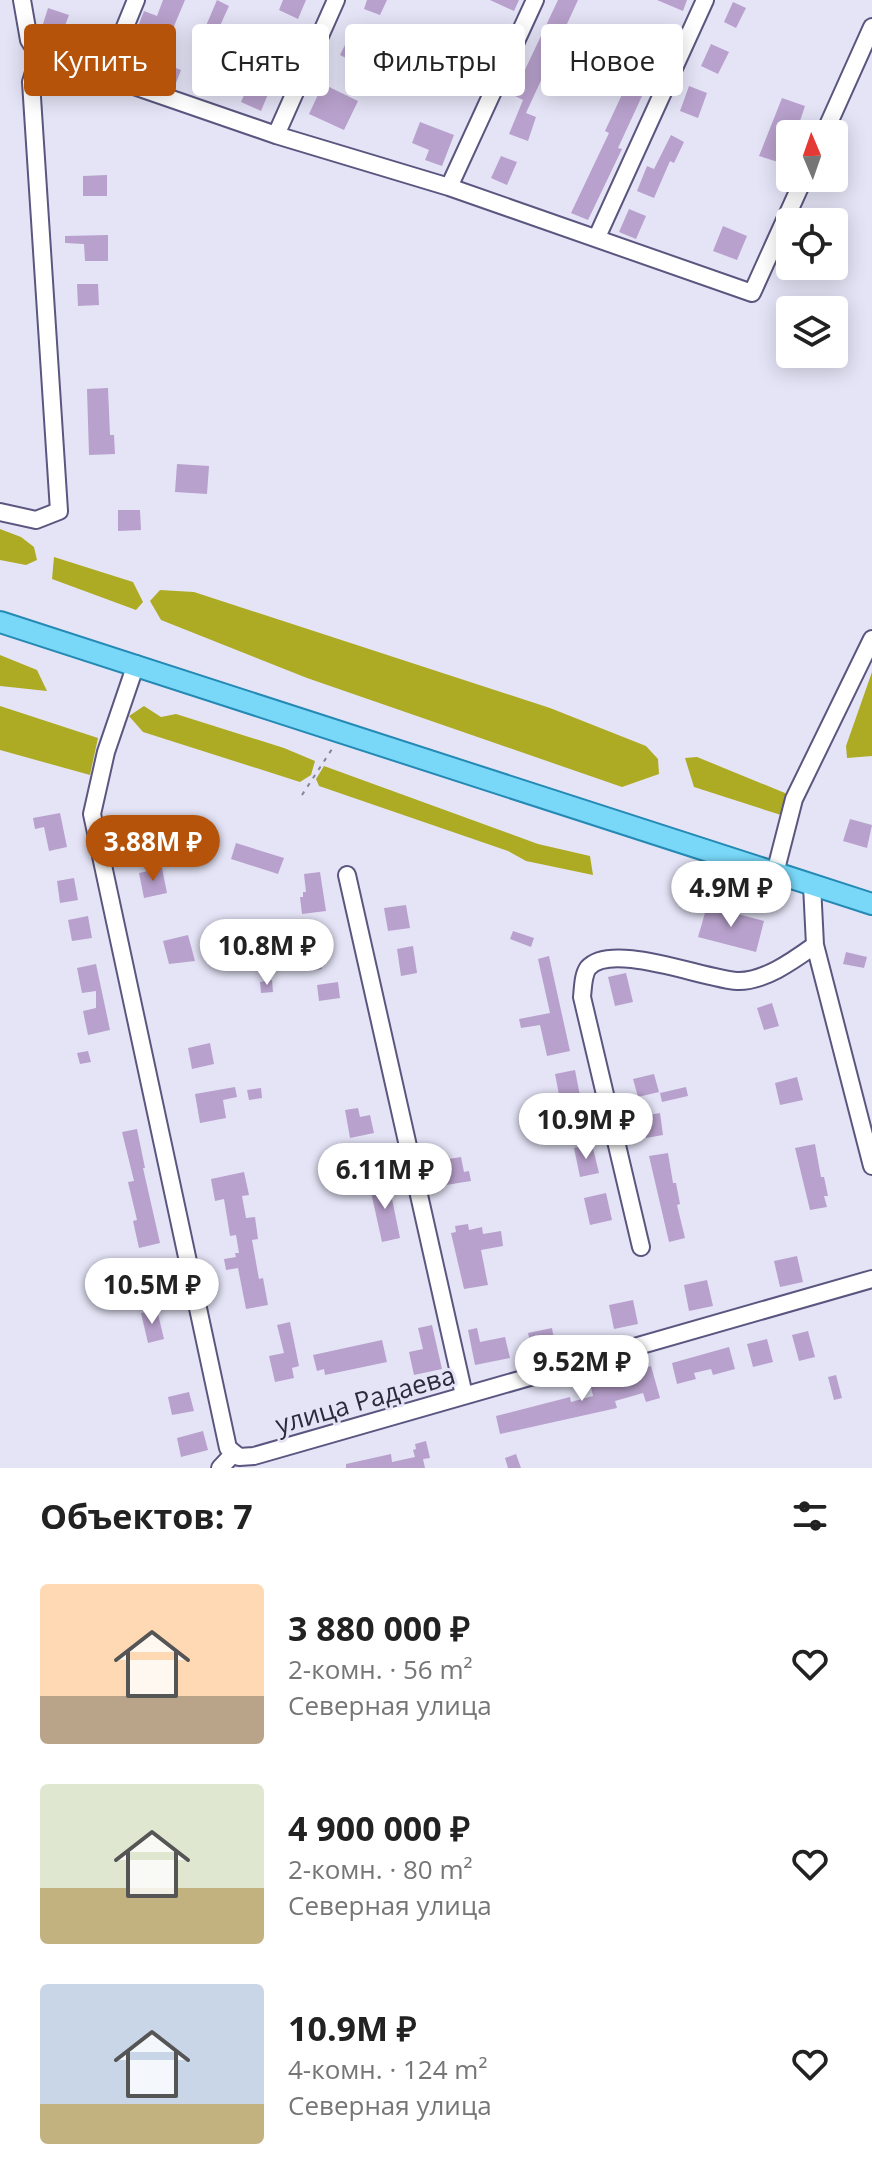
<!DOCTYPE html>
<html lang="ru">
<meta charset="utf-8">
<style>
body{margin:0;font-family:"Open Sans",sans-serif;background:#f2f2f2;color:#222;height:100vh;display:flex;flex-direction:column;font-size:30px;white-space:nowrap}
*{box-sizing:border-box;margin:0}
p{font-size:26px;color:#767676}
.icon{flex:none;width:44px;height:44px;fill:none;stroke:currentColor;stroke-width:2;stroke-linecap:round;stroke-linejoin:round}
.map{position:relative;height:1468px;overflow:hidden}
.details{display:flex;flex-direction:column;background:#fff;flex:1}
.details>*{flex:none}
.hud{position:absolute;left:24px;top:24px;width:824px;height:72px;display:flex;gap:16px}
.needle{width:52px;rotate:358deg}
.fabs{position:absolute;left:776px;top:120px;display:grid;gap:16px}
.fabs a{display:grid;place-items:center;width:72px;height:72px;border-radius:8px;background:#fff;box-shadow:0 4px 20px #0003;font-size:40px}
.price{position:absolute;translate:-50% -68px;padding:0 18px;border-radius:28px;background:#fff;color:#222;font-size:26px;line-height:52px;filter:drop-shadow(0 2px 4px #0008)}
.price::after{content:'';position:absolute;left:50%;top:48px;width:24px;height:18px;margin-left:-12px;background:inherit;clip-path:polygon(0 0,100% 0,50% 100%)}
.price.current{background:#b45309;color:#fff}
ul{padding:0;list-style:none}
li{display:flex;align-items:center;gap:24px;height:200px;padding:0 40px}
li span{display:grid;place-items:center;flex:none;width:224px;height:160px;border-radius:8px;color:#555}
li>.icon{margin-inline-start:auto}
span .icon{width:96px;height:96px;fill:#fffc;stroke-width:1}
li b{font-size:34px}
h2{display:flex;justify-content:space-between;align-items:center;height:96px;padding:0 40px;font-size:34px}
.tag{padding:0 28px;border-radius:8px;background:#fff;box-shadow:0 4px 20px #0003;font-size:28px;line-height:72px}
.tag.current{background:#b45309;color:#fff}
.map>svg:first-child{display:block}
.forest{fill:#adab24}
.building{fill:#b8a1cc}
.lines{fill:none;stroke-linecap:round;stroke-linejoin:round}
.minor-casing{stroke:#5b567f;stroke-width:20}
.major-casing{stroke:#2489b3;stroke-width:24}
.path{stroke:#868497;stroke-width:2;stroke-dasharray:4 6;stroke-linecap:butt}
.minor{stroke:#fff;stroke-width:16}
.major{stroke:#79d7f8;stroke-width:20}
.labels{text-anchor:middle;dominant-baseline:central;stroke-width:6;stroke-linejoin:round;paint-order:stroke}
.street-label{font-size:26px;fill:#2c2a3c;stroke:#e5e4f7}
</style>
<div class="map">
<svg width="872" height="1468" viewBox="0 0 872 1468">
<rect width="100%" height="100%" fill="#e5e4f7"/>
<path class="forest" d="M0,529L21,537L34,547L37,560L26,565L0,560Z
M54,557L133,582L143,602L136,610L52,579Z
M160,590L194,592L550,708L646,746L658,759L659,774L622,787L307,678L161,620L150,601Z
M0,655L37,670L47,691L0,686Z
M872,672V756L847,758L846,746Z
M0,706L98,738L90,775L0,750Z
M144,706L161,717L176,714L284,748L315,761L311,775L300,782L143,732L129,716Z
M697,757L785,793L790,801L781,815L694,787L685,758Z
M324,766L538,844L590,856L593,875L526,861L508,851L319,786L316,779Z"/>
<path class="building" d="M163,0H185L164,50L144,41L147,34L137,29L144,11L157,16Z
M217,0L229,6L207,54L196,49Z
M283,0H306L298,19L279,10Z
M367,0H387L380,15L364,9Z
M490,0H519L514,11Z
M558,0H578L526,113L536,117L528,141L509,134L523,100L513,95Z
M657,0H687L683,11Z
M733,2L746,8L736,28L724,22Z
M48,8L69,15L63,31L43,24Z
M653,28L667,35L652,67L655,68L618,148L622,149L588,220L571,213L609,133L605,131Z
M271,31L291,39L279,67L259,59Z
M476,31L494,40L475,84L456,75Z
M351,33L373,44L362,66L340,55Z
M711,44L729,52L718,74L701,66Z
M171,66L181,70L174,88L148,79L152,69L168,75Z
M251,79L271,87L261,111L241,102Z
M323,84L358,101L344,130L309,114Z
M689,86L707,93L698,118L680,111Z
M782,98L805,106L796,133L790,131L778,162L759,156Z
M420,122L454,135L442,166L425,160L429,150L412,143Z
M671,135L684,142L674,163L670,161L654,198L637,191L647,166L654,169Z
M501,156L517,162L507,185L491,178Z
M107,175V196H83V176Z
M629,209L646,216L636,239L619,232Z
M723,226L747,236L737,260L713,251Z
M108,235V261H85L84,244L65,243V236Z
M77,284H98L99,305L78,306Z
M108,388L110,435H114L115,454L89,455L87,389Z
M177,464L209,466L207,494L175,492Z
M118,510H140L141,530L118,531Z
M60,813L67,847L49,851L44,827L35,829L33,818Z
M850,819L872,825L867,848L843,841Z
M236,843L284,858L278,874L231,859Z
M162,868L167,893L144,898L139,873Z
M320,872L326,911L302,914L300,897H303V892H306L304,874Z
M74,878L78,900L60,903L57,881Z
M406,905L410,928L388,931L384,908Z
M707,906L764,921L756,952L698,937Z
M88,916L92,938L72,941L68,920Z
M329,931L332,955L320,957L322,969L310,971L304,935Z
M513,931L534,938L531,947L510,939Z
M188,935L195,961L169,964L163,941Z
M413,946L417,973L401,976L397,949Z
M846,952L867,957L864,968L843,964Z
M549,956L570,1051L547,1056L540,1025L521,1028L519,1019L550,1013L538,959Z
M96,964L110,1030L88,1035L83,1011L96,1008V991L82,993L77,968Z
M626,973L633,1002L615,1006L608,977Z
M272,980L273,992L261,993L260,982Z
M338,982L340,998L319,1001L317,985Z
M772,1003L779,1026L764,1030L757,1008Z
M210,1043L214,1064L192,1069L188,1048Z
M88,1051L91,1062L80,1064L77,1053Z
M575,1070L581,1101L561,1105L555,1074Z
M654,1074L659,1092L638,1097L633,1079Z
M797,1077L803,1100L780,1105L775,1083Z
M235,1087L237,1097L223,1100L226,1118L200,1123L195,1094Z
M686,1087L688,1096L662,1102L660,1093Z
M261,1088L262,1098L249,1100L247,1090Z
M358,1108L360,1117L370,1115L374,1133L350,1138L345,1110Z
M660,1113L663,1135L646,1138L642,1116Z
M137,1129L145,1168H143L160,1243L139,1248L133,1221L137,1220L128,1182L134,1181L122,1132Z
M592,1144L599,1173L580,1177L574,1148Z
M815,1144L821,1177H824L828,1196H824L827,1207L810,1210L795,1148Z
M668,1153L673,1183H676L680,1204L677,1205L685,1238L669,1242L649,1156Z
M461,1157L464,1172L469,1171L471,1181L440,1186L436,1161Z
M244,1172L249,1195L242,1196L246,1218L255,1217L258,1239L252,1240L259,1279L263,1278L268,1305L246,1309L238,1268L226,1270L224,1259L236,1257L235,1253H239L236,1235L230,1236L224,1199L215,1201L211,1179Z
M380,1180L382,1186L389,1184L400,1238L382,1242L369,1183Z
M606,1193L612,1220L590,1225L584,1198Z
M468,1224L469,1230L482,1227L483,1234L501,1231L503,1246L481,1250L488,1285L464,1289L451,1233L456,1232L455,1226Z
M797,1256L803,1282L780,1287L774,1261Z
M707,1280L713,1306L689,1311L684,1285Z
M633,1300L638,1324L614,1329L609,1305Z
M157,1310L164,1339L148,1343L141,1313Z
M290,1322L299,1366L292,1368L294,1378L275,1382L269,1356L284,1353L277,1325Z
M432,1325L442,1369L414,1375L409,1352L423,1349L418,1328Z
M477,1328L480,1342L505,1337L510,1358L475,1365L468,1330Z
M552,1328L555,1345L545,1347L546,1352L533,1354L528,1333Z
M808,1331L815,1357L799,1361L792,1335Z
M767,1339L773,1362L753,1367L747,1344Z
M382,1340L387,1362L325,1375L324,1369L317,1371L313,1355Z
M729,1347L735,1369L713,1375L711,1369L694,1373L696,1379L677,1384L672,1363Z
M651,1366L660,1398L646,1402L643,1393L615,1401L617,1408L500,1434L496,1416L570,1397L571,1402L593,1396L591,1387L633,1378L631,1372Z
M836,1375L842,1398L834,1400L828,1377Z
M189,1392L194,1411L172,1415L168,1397Z
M203,1431L208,1450L181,1457L177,1438Z
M426,1441L430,1458L423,1459L425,1468H346V1464L391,1454L392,1462L415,1457L413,1450L416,1449L415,1444Z
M516,1454L521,1468H508L505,1458Z"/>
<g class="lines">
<defs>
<path id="minor" d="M22,0L29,40L39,56
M39,56L50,55L105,76L136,0
M105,76L276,135L449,187L752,293L804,178
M824,134L872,27
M276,135L336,0
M449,187L535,0
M597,237L705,0
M0,512L36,520L59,511L31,82L39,56
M136,664L106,752L92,814L228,1448L239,1457L254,1456L872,1279
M775,873L794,799L872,639
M347,875L464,1395
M812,885L815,945L872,1166
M641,1247L582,997C583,988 583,975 588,968C611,941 704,979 737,981C764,982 794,960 815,945
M220,1468L234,1453"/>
<path id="major" d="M0,622L872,904"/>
</defs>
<use href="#minor" class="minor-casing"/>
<use href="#major" class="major-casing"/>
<path class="path" d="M302,795L334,746"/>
<use href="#minor" class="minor"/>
<use href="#major" class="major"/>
</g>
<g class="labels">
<g class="street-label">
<text transform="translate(365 1399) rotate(-16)">улица Радаева</text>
</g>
</g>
</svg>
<div class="fabs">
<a><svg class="needle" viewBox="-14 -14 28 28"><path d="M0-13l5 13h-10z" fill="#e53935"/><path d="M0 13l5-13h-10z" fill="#767676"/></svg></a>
<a><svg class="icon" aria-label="locate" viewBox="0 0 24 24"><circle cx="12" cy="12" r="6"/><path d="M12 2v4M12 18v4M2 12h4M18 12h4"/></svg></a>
<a><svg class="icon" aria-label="layers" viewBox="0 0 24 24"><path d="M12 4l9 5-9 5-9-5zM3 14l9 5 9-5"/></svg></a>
</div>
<b class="price current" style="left:153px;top:883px">3.88M ₽</b>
<b class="price" style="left:731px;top:929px">4.9M ₽</b>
<b class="price" style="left:267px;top:987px">10.8M ₽</b>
<b class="price" style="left:586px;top:1161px">10.9M ₽</b>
<b class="price" style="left:385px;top:1211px">6.11M ₽</b>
<b class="price" style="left:152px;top:1326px">10.5M ₽</b>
<b class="price" style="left:582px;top:1403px">9.52M ₽</b>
<div class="hud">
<a class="tag current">Купить</a>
<a class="tag">Снять</a>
<a class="tag">Фильтры</a>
<a class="tag">Новое</a>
</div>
</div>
<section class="details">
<h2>Объектов: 7<svg class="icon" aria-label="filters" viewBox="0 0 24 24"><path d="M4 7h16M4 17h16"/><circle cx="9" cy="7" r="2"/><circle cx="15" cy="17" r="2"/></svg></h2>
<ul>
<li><span style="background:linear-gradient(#ffd9b3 70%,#b9a48a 0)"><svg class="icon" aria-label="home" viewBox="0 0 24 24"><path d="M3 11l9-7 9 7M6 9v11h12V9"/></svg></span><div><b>3 880 000 ₽</b><p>2-комн. · 56 m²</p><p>Северная улица</p></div><svg class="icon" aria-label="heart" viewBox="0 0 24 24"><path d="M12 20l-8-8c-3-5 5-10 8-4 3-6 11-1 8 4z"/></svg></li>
<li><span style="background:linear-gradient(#dfe7d0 65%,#c2b280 0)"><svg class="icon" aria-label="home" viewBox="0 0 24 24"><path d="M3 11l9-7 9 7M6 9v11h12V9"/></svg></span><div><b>4 900 000 ₽</b><p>2-комн. · 80 m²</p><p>Северная улица</p></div><svg class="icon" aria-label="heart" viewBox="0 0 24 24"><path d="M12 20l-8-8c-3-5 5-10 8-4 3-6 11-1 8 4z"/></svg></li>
<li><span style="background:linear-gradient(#c9d6e8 75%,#c2b280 0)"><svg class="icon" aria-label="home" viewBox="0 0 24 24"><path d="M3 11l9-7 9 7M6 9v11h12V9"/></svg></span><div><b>10.9M ₽</b><p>4-комн. · 124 m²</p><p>Северная улица</p></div><svg class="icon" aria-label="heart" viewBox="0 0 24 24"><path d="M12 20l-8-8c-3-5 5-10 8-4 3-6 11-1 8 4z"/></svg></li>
</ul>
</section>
